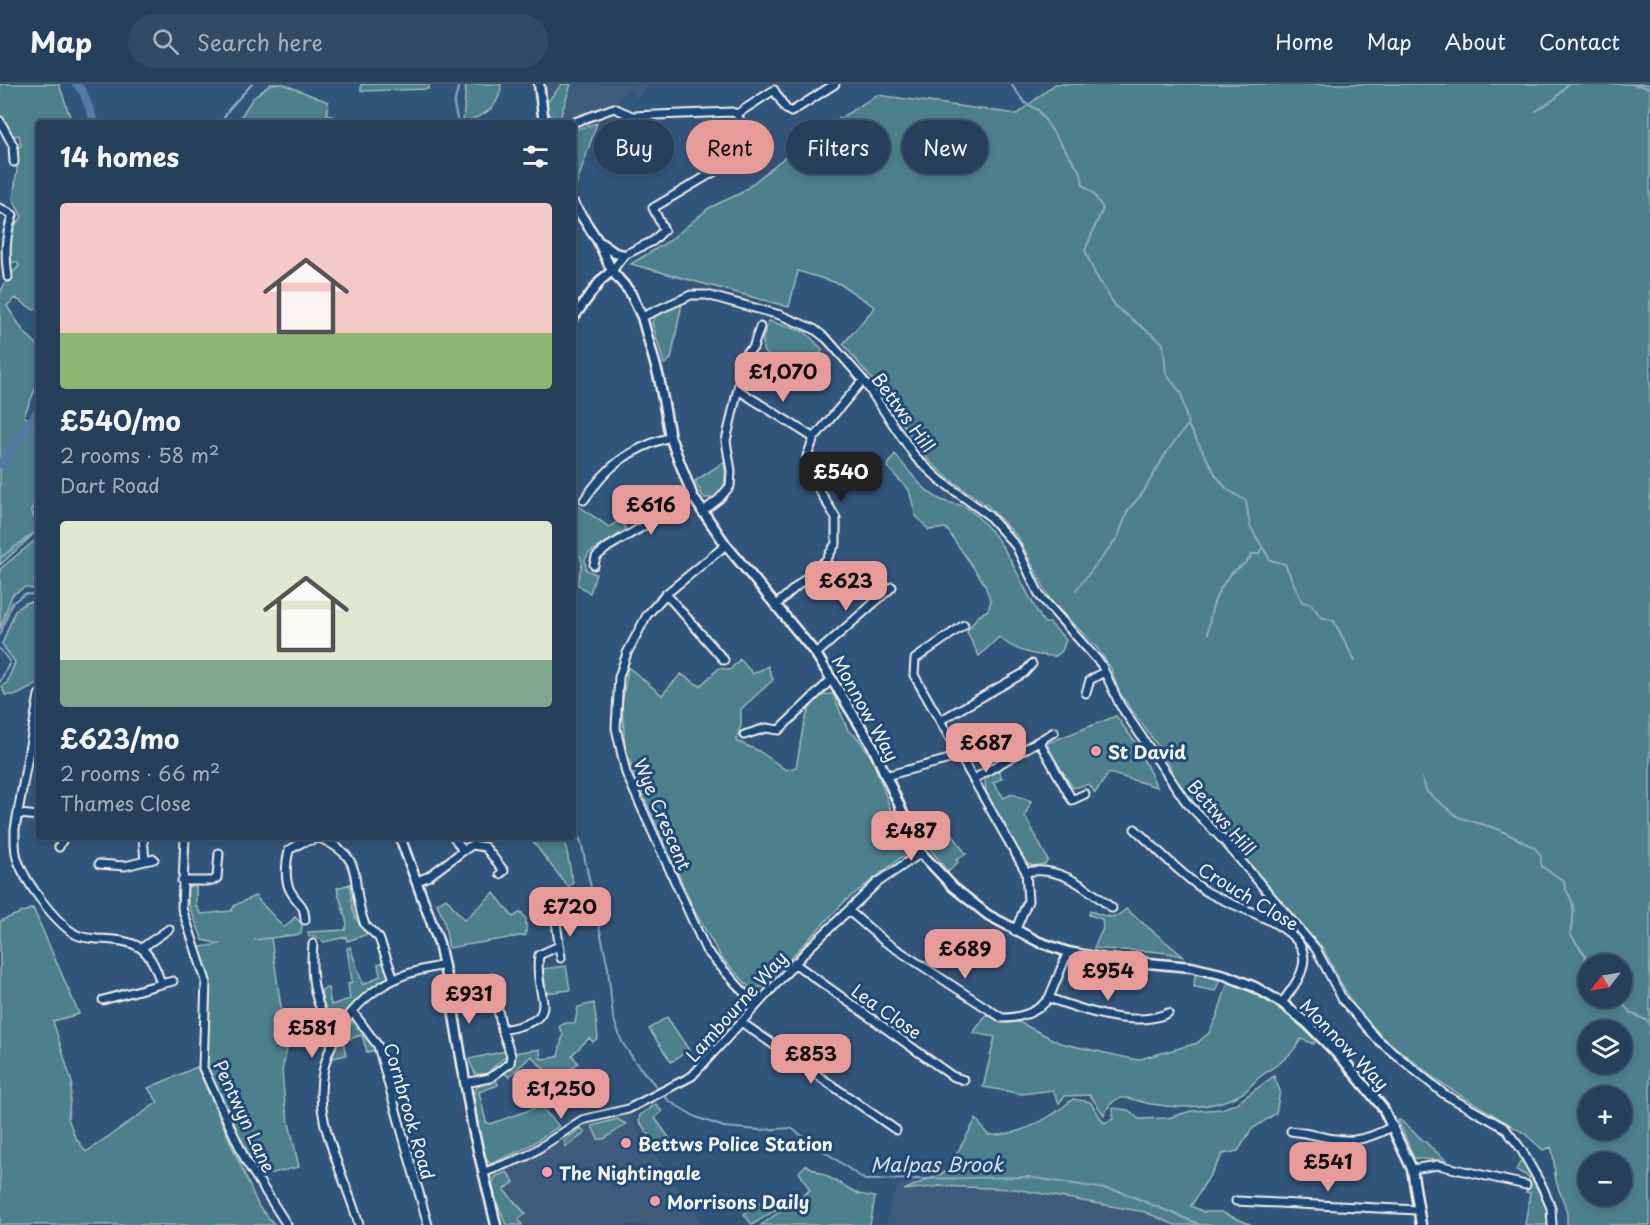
<!DOCTYPE html>
<meta charset="utf-8">
<style>
body{margin:0;font-family:"Playpen Sans",sans-serif;background:#324b65;color:#f1f3f6;height:100vh;display:flex;flex-direction:column;font-size:22px;white-space:nowrap}
*{box-sizing:border-box;margin:0}
p{font-size:20px;color:#a4afbb}
.icon{flex:none;width:33px;height:33px;fill:none;stroke:currentColor;stroke-width:2;stroke-linecap:round;stroke-linejoin:round}
.map{position:relative;flex:1;overflow:hidden}
.details{position:absolute;left:36px;top:36px;width:540px;height:720px;display:flex;flex-direction:column;background:#26405c;border-radius:6px;box-shadow:0 3px 9px #0003,0 0 0 2px #425972}
.details>*{flex:none}
.hud{position:absolute;left:594px;top:36px;width:570px;height:54px;display:flex;gap:12px}
.needle{width:39px;rotate:239deg}
.buttons{position:absolute;left:1578px;top:870px;display:grid;gap:12px}
.buttons a{display:grid;place-items:center;width:54px;height:54px;border-radius:50%;background:#26405c;box-shadow:0 3px 9px #0003,0 0 0 2px #425972;font-size:30px}
.price{position:absolute;translate:-50% -51px;padding:0 14px;border-radius:12px;background:#e69b98;color:#111;font-size:20px;line-height:39px;filter:drop-shadow(0 2px 3px #0008)}
.price::after{content:'';position:absolute;left:50%;top:36px;width:18px;height:14px;margin-left:-9px;background:inherit;clip-path:polygon(0 0,100% 0,50% 100%)}
.price.active{background:#222;color:#fff}
ul{padding:0;list-style:none}
li{display:grid;align-content:center;gap:12px;height:318px;padding:0 24px}
li span{display:grid;place-items:center;height:186px;border-radius:6px;color:#555}
li>.icon{margin-inline-start:auto}
span .icon{width:108px;height:108px;fill:#fffc;stroke-width:1}
li b{font-size:26px}
h2{display:flex;justify-content:space-between;align-items:center;height:72px;padding:0 24px;font-size:26px}
.pill{padding:0 21px;border-radius:27px;background:#26405c;box-shadow:0 3px 9px #0003,0 0 0 2px #425972;font-size:21px;line-height:54px}
.pill.active{background:#e69b98;color:#111}
header{display:flex;align-items:center;gap:36px;box-sizing:border-box;height:84px;padding:0 30px;background:#26405c;border-bottom:2px solid #425972}
header strong{font-size:28px}
nav{display:flex;gap:33px;margin-inline-start:auto;font-size:21px}
.search{width:420px;height:54px;background:#324b65;display:flex;align-items:center;gap:15px;box-sizing:border-box;padding:0 21px;border-radius:33px;color:#a4afbb;font-size:22px}
.map>svg:first-child{display:block}
.built{fill:#3f5c7c}
.green{fill:#4c808c;stroke:#a0b8ba;stroke-width:1.5;fill-rule:evenodd}
.lines{fill:none;stroke-linecap:round;stroke-linejoin:round}
.stream{stroke:#92aac0;stroke-width:2}
.canal{stroke:#517aa6;stroke-width:8}
.minor-casing{stroke:#f4f1e8;stroke-width:11}
.tertiary-casing{stroke:#f4f1e8;stroke-width:13}
.minor{stroke:#1f4a7a;stroke-width:7}
.tertiary{stroke:#1f4a7a;stroke-width:8}
.poi-dot{fill:#ff9aa2;stroke:#1f4a7a;stroke-width:2}
.labels{text-anchor:middle;dominant-baseline:central;stroke-width:6;stroke-linejoin:round;paint-order:stroke}
.street-label{font-size:18px;fill:#f4f1e8;stroke:#1f4a7a}
.poi-label{font-size:18px;font-weight:bold;fill:#f4f1e8;stroke:#1f4a7a;text-anchor:start}
.water-label{font-size:20px;font-style:italic;fill:#dcdfde;stroke:#1f4a7a}
</style>
<header>
<strong>Map</strong>
<div class="search"><svg class="icon" aria-label="search" viewBox="0 0 24 24"><circle cx="10" cy="10" r="6"/><path d="M15 15l6 6"/></svg>Search here</div>
<nav><a>Home</a><a>Map</a><a>About</a><a>Contact</a></nav>
</header>
<div class="map">
<svg width="1650" height="1141" viewBox="0 0 1650 1141">
<rect width="100%" height="100%" fill="#32557b"/>
<filter id="ink" filterUnits="userSpaceOnUse"><feTurbulence type="fractalNoise" baseFrequency=".0167" numOctaves="2"/><feDisplacementMap in="SourceGraphic" scale="12" xChannelSelector="R" yChannelSelector="G"/><feConvolveMatrix kernelMatrix="1 2 1 2 8 2 1 2 1" color-interpolation-filters="sRGB"/></filter>
<g filter="url(#ink)">
<path class="built" d="M539,0H656L648,3L636,14L628,5L614,24L572,39H544Z
M628,1025L635,1041L701,1138L697,1141H496L485,1089L508,1081L582,1036Z
M906,1093L955,1095L1028,1093L1201,1141H886L892,1113Z"/>
<path class="green" d="M0,0H59L71,36L80,39H39V224L34,226L15,214L7,222L24,248L39,262V296L24,332L39,343V445L0,481V209L8,193L19,182L17,178L10,179C6,162 10,145 22,133L13,115L17,86L13,64L21,62L19,51L9,53L0,37Z
M271,0H283L328,18L327,31L358,39H237L252,15Z
M361,0H429V5L361,7Z
M466,0H501C501,23 484,33 463,38Z
M562,0H571L559,37L555,38L544,22Z
M1055,0H1650V1141H1567C1568,1120 1562,1118 1557,1100C1553,1088 1556,1078 1551,1063L1543,1066L1524,1049L1442,1000L1379,950L1354,923L1322,863L1300,842L1224,749L1202,729L1177,697L1163,669L1118,607L1111,584L1097,564L1051,517L1019,455L989,423L947,393L926,374L876,300L843,260L875,223L840,200L798,187L789,223L631,180L669,157L709,124L741,109L808,54L877,11L1017,30ZM1588,880H1622V914H1588ZM1588,946H1622V980H1588ZM1588,1012H1622V1046H1588ZM1588,1078H1622V1112H1588Z
M597,39L574,108L573,46Z
M682,219L671,275L664,280L652,238L656,231Z
M769,237L805,248L823,266L799,295L763,267V254Z
M895,370C908,386 922,406 941,416C949,420 960,419 967,424C1008,454 1019,499 1044,539H1050L1066,556L1062,567L1056,572C1037,572 1015,568 999,553L979,572L967,548L977,533L988,526L991,517L984,499L946,444L929,446L916,432L909,406L887,383Z
M724,378C726,394 727,403 715,414H704L695,397Z
M573,418L609,443L621,435L626,446L589,469L585,476L586,486L596,490L590,509L577,500L582,480L581,473L573,467Z
M39,453V492L34,497L38,503L35,506L25,503L12,511L0,545V485Z
M39,516V589L36,601L17,611H5L2,602L7,599L15,578L2,560L15,527L25,519Z
M740,575L753,590L768,582L773,596L741,625V641L736,657L759,667L786,686L796,683C802,661 801,608 833,610L848,646L858,654L872,674L892,729L910,760L908,768L845,817L763,903L750,904L721,873L695,828L635,693L625,663L622,621L628,583L662,611L681,590L700,602L719,584L730,586Z
M1116,632L1135,658L1157,703L1109,689L1095,709L1089,700L1073,704L1045,660Z
M998,686L1002,694L993,699L1004,714L1012,710L1031,717L1025,732L1048,776L1045,780L1033,782L1026,779L986,709L985,695Z
M937,728L966,770L956,776L958,778L948,788L928,762L915,738Z
M529,753H564L573,799L568,803Z
M196,799V822L201,830L231,827L235,821L255,812L284,844L295,833L302,840L301,850L254,856L271,854L287,965L282,987L285,1021L299,1083L256,1093L203,984L206,897L194,864L220,860L203,856L188,819L187,803Z
M350,800C351,820 352,837 368,850L347,857L346,853L324,858L315,852L309,853L308,848L345,846L347,840L337,804Z
M494,809L513,833L521,828L526,835V851L449,864L444,836L437,820L446,814L464,836Z
M33,824L79,930L53,937L72,999L68,1034L75,1053L86,1068L158,1018L148,1004L197,983L259,1123L275,1141H0V837Z
M1126,825L1184,873C1155,864 1124,868 1094,864L1103,844L1102,835L1089,831L1090,827C1106,832 1113,838 1126,825Z
M350,863L363,901L380,892L378,880L384,878L389,893L364,909L343,933L335,936L324,923L321,906L328,904L331,921L350,915L348,900L352,898L347,864Z
M566,882L570,906L546,909L543,885Z
M1199,890L1220,896L1215,907L1194,903L1195,891Z
M1228,898C1261,911 1290,930 1315,956L1314,960L1301,955C1291,973 1278,980 1261,992C1254,997 1249,1006 1241,1010C1213,1025 1181,1025 1151,1020C1142,1019 1133,1014 1124,1014C1114,1013 1108,1022 1104,1031L1090,1011L1065,1012L1059,1019L1053,1006L1022,1010L983,1003L995,953L973,949L987,930L1006,939L1019,938L1060,959L1137,976L1197,959L1209,949L1217,932Z
M594,919L598,954L593,958L589,954L572,971L578,979L563,993L568,999L542,1024L559,1042L526,1064L490,1080L483,1068L473,1010L477,1003L496,995L498,1001L479,1008L486,1038L490,1040L538,1023L522,1009L544,985L531,972L509,993L504,989L515,976L514,969L540,965L541,975L558,973L563,950L559,943L565,939H575L578,923Z
M667,933L689,966L671,978L649,945Z
M353,938L358,939L376,966L367,968L362,951L343,957L346,971L334,974L332,970L339,955Z
M506,967L507,971L486,990H475L469,975Z
M1274,992L1280,1007L1276,1029L1251,1046L1238,1067L1223,1070L1191,1122L1204,1128H1221L1252,1141H1175L1145,1128L1015,1105L940,1102L904,1106L947,1087L976,1035L988,1051C1019,1053 1051,1034 1073,1015L1090,1018L1104,1039L1113,1035V1024L1128,1026L1139,1035L1168,1034L1191,1027L1222,1025L1237,1019Z
M656,1020L662,1028L655,1034L673,1059L661,1068L639,1037L640,1031Z
M617,1035L626,1040L604,1055H598L592,1042Z
M1398,1036H1400L1447,1077L1414,1074Z
M581,1044L585,1049L566,1063L564,1057Z
M1522,1075L1547,1125L1549,1141H1525L1530,1109L1526,1108L1529,1093L1516,1086Z
M806,1081L859,1110L875,1113L870,1141H761L810,1106L799,1088Z
M507,1088L514,1098L504,1106L526,1130L519,1135L522,1141H506L491,1103L495,1093Z
M764,1115H769L777,1125L752,1141L744,1130Z"/>
<g class="lines">
<path class="stream" d="M1011,0L1025,19L1038,26L1081,89L1083,101L1093,109L1103,124L1085,166L1095,190L1116,223L1163,259L1166,290L1181,309L1188,341L1217,393L1227,405L1246,417L1250,442L1270,476L1285,480L1302,518L1311,520L1321,533L1334,537L1355,577
M1630,0L1650,4
M1536,27L1556,14L1568,0
M221,39L229,25L252,0
M458,39L454,21L459,0
M39,378L35,385L39,391
M39,413L31,426L34,433H39
M0,474L39,445
M1076,506L1118,453L1128,426L1142,410L1168,366L1187,342
M1208,550C1210,527 1215,507 1232,489C1239,482 1248,480 1252,470H1259L1261,465
M0,551L12,519L25,510L39,511
M0,565L10,578L0,598
M1422,694L1427,708L1458,733L1498,745L1535,764L1541,772V782L1564,797C1564,806 1568,808 1571,815C1576,826 1572,839 1570,850L1585,871L1588,911
M573,734L582,762L608,884L613,933L622,958L636,979L669,1017L696,1033L724,1043L760,1046L791,1044L865,1096L1028,1093L1119,1107L1201,1141
M1596,914L1618,915L1631,929L1650,938"/>
<path class="canal" d="M76,0L83,8L95,39
M0,380L39,325"/>
<defs>
<path id="minor" d="M737,30L774,6L786,25L791,28L835,0
M0,37L13,61L14,78
M572,39L614,24L632,32L732,28L737,30
M0,124L13,131C5,152 5,170 8,193
M612,187L624,171L653,157L664,146L653,124L749,67L752,63L737,30
M642,233L691,211H707L780,231L814,245L827,255L863,296L916,374L940,396L988,431L1016,462L1040,512L1101,580L1120,621L1186,718L1224,757L1316,865L1343,916L1378,956L1444,1010L1505,1044L1521,1065L1543,1104L1551,1124L1552,1141
M738,306L814,354
M584,416C608,381 629,365 670,353
M702,428L719,415L730,402L731,387L726,357L746,269L753,264L760,243
M726,461L666,510L647,531L627,569L619,593L616,644L626,689L706,866L755,921
M594,481L596,473L608,463L693,413
M666,510L724,576
M777,520L826,476L836,459V434L809,389L807,372L814,354L863,296
M964,541L915,575L914,591L1026,788L1028,817L1015,847
M816,570L892,503
M1086,609L1090,596L1104,588
M39,611L15,745C15,756 14,767 18,777C26,799 55,838 75,850C81,854 90,854 97,855C136,856 150,861 161,900L103,916
M941,636L1024,589L1032,580
M744,651L766,644L779,646L832,595
M1039,657L1072,716L1085,710
M885,692L961,672
M974,695L1054,648
M19,730L39,732
M1135,745C1157,765 1179,789 1204,806C1230,823 1283,834 1300,861C1312,882 1293,903 1282,919
M185,753L182,824L206,897L203,984L246,1077L287,1141
M59,763L64,753
M463,767L472,761L485,763L504,787L500,790
M145,777L154,775
M99,780L125,782L145,777L143,753
M1026,788C1060,781 1087,804 1112,824
M182,797H212L217,794L219,769
M418,797L429,792L463,767L454,753
M849,827L884,857L1002,934C1021,934 1037,929 1049,914L1068,868
M305,836C304,818 299,822 291,808C284,797 286,778 289,766L303,758L320,754C366,775 350,792 362,832L365,841L379,854L394,895
M556,838L561,874
M313,860C310,888 313,931 339,947
M143,863L169,845
M794,879L952,992L964,996
M161,900L173,897
M1049,914C1083,926 1134,945 1168,929
M353,928L378,962L428,1141
M741,938L896,1046
M502,946C569,934 532,916 539,871L559,862
M465,999L490,994L510,979L511,971L502,946L492,894
M1291,1047C1338,1053 1347,1067 1393,1042
M1412,1085L1438,1081L1526,1101
M485,1088L527,1072L582,1036L628,1025L692,992L810,863L877,799L921,769
M1236,1117L1418,1126
M359,1141C349,1105 332,1073 324,1036C311,979 343,920 395,895C410,887 428,885 444,881"/>
<path id="tertiary" d="M539,0L544,39
M573,119L598,157L612,187L630,208L642,233L659,294L670,353L693,413L726,461L816,570L872,661L921,769L953,803L988,831L1039,858L1068,868L1105,875L1191,883L1225,891L1255,903L1282,919L1308,940L1345,978L1383,1024L1412,1085L1421,1141
M601,159L615,169L624,171
M573,234L601,196L612,187
M400,753L439,859L453,925L473,1045L496,1141"/>
</defs>
<use href="#minor" class="minor-casing"/>
<use href="#tertiary" class="tertiary-casing"/>
<use href="#minor" class="minor"/>
<use href="#tertiary" class="tertiary"/>
</g>
</g>
<g class="poi-dot">
<circle cx="1096" cy="667" r="6"/>
<circle cx="626" cy="1059" r="6"/>
<circle cx="547" cy="1088" r="6"/>
<circle cx="655" cy="1117" r="6"/>
</g>
<g class="labels">
<g class="street-label">
<text transform="translate(904 328) rotate(54)">Bettws Hill</text>
<text transform="translate(866 624) rotate(61)">Monnow Way</text>
<text transform="translate(663 730) rotate(67)">Wye Crescent</text>
<text transform="translate(1222 733) rotate(49)">Bettws Hill</text>
<text transform="translate(1249 812) rotate(31)">Crouch Close</text>
<text transform="translate(736 922) rotate(-48)">Lambourne Way</text>
<text transform="translate(887 927) rotate(35)">Lea Close</text>
<text transform="translate(1345 960) rotate(46)">Monnow Way</text>
<text transform="translate(410 1027) rotate(74)">Cornbrook Road</text>
<text transform="translate(245 1032) rotate(65)">Pentwyn Lane</text>
</g>
<g class="poi-label">
<text x="1108" y="667">St David</text>
<text x="638" y="1059">Bettws Police Station</text>
<text x="559" y="1088">The Nightingale</text>
<text x="667" y="1117">Morrisons Daily</text>
</g>
<g class="water-label">
<text x="937" y="1080">Malpas Brook</text>
</g>
</g>
</svg>
<div class="buttons">
<a><svg class="needle" viewBox="-14 -14 28 28"><path d="M0-13l5 13h-10z" fill="#e53935"/><path d="M0 13l5-13h-10z" fill="#a4afbb"/></svg></a>
<a><svg class="icon" aria-label="layers" viewBox="0 0 24 24"><path d="M12 4l9 5-9 5-9-5zM3 14l9 5 9-5"/></svg></a>
<a>+</a>
<a>−</a>
</div>
<b class="price" style="left:783px;top:319px">£1,070</b>
<b class="price active" style="left:841px;top:419px">£540</b>
<b class="price" style="left:651px;top:452px">£616</b>
<b class="price" style="left:846px;top:528px">£623</b>
<b class="price" style="left:986px;top:690px">£687</b>
<b class="price" style="left:911px;top:778px">£487</b>
<b class="price" style="left:570px;top:854px">£720</b>
<b class="price" style="left:965px;top:896px">£689</b>
<b class="price" style="left:1108px;top:918px">£954</b>
<b class="price" style="left:469px;top:941px">£931</b>
<b class="price" style="left:312px;top:975px">£581</b>
<b class="price" style="left:811px;top:1001px">£853</b>
<b class="price" style="left:561px;top:1036px">£1,250</b>
<b class="price" style="left:1328px;top:1109px">£541</b>
<div class="hud">
<a class="pill">Buy</a>
<a class="pill active">Rent</a>
<a class="pill">Filters</a>
<a class="pill">New</a>
</div>
<section class="details">
<h2>14 homes<svg class="icon" aria-label="filters" viewBox="0 0 24 24"><path d="M4 7h16M4 17h16"/><circle cx="9" cy="7" r="2"/><circle cx="15" cy="17" r="2"/></svg></h2>
<ul>
<li><span style="background:linear-gradient(#f6c9c9 70%,#8fb573 0)"><svg class="icon" aria-label="home" viewBox="0 0 24 24"><path d="M3 11l9-7 9 7M6 9v11h12V9"/></svg></span><div><b>£540/mo</b><p>2 rooms · 58 m²</p><p>Dart Road</p></div></li>
<li><span style="background:linear-gradient(#dfe7d0 75%,#7fa58c 0)"><svg class="icon" aria-label="home" viewBox="0 0 24 24"><path d="M3 11l9-7 9 7M6 9v11h12V9"/></svg></span><div><b>£623/mo</b><p>2 rooms · 66 m²</p><p>Thames Close</p></div></li>
</ul>
</section>
</div>
